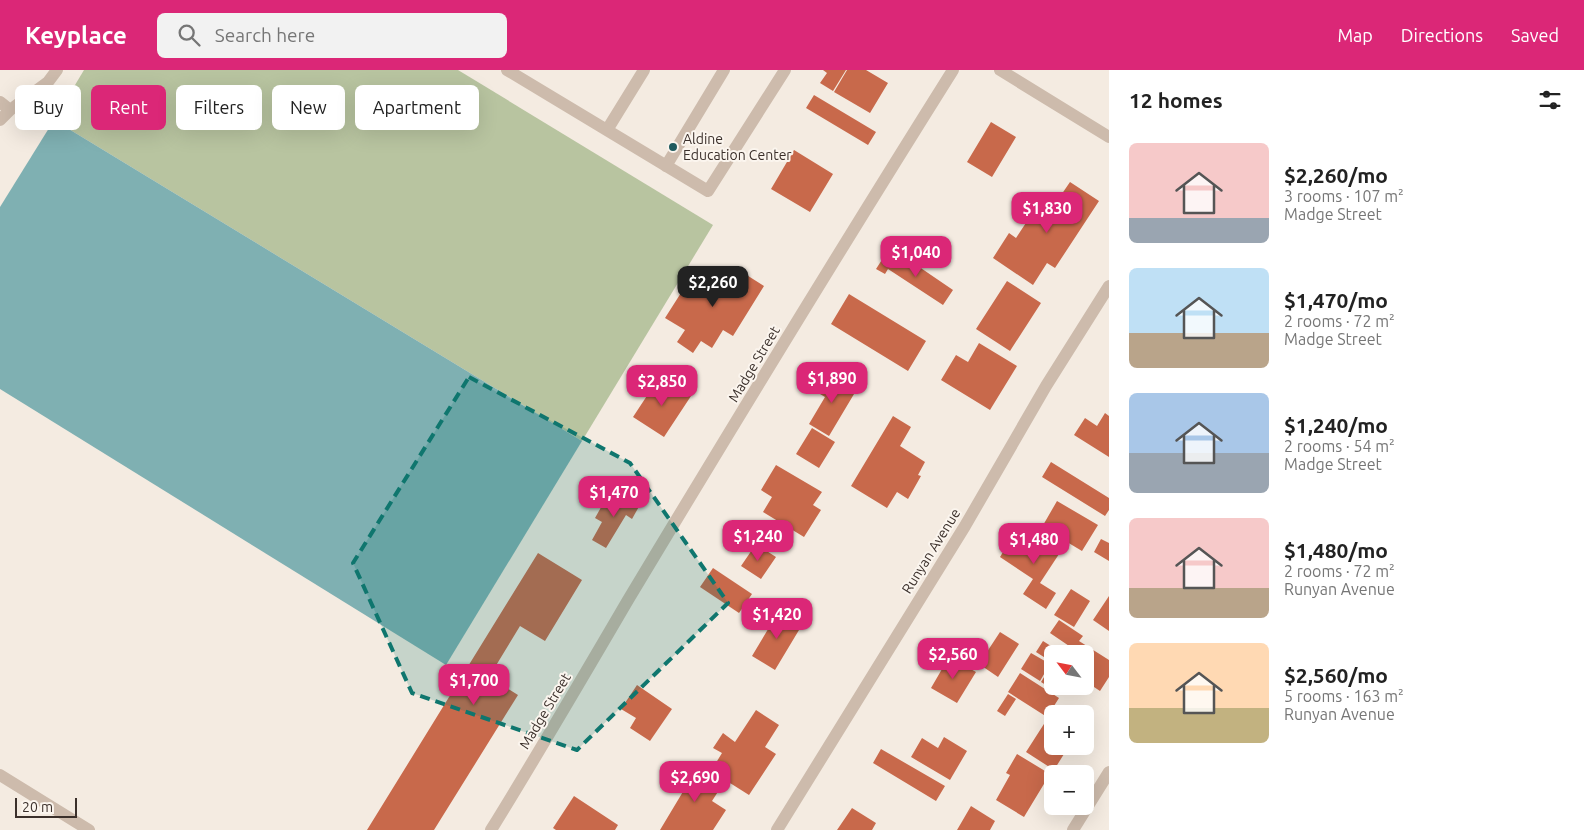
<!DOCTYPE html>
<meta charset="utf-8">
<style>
body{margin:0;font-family:Ubuntu,sans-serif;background:#f2f2f2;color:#222;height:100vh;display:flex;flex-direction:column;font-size:19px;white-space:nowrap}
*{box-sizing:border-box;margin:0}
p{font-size:16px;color:#767676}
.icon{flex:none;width:28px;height:28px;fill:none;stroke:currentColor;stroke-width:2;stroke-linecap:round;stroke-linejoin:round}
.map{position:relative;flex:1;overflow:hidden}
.drawer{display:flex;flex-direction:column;background:#fff;width:475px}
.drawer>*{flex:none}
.top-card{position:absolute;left:15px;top:15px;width:475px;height:45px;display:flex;gap:10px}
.needle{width:32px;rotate:302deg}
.fabs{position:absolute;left:1044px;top:575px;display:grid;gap:10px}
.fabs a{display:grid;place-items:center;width:50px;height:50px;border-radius:8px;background:#fff;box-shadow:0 5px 20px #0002;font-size:25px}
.scale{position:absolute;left:15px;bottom:12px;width:62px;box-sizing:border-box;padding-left:5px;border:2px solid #3b302b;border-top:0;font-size:14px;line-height:18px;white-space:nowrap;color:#3b302b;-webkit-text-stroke:4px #fbf5ee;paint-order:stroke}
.price{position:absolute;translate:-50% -42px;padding:0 11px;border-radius:10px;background:#db2777;color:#fff;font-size:16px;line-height:32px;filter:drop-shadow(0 1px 2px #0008)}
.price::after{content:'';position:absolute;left:50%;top:30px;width:15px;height:11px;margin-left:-8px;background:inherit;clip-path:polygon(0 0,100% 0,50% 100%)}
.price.current{background:#222;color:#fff}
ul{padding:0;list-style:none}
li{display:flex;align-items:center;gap:15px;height:125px;padding:0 20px}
li span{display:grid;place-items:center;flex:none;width:140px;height:100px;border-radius:8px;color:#555}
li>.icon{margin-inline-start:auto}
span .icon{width:60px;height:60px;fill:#fffc;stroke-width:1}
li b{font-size:21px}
h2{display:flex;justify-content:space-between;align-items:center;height:60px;padding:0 20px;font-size:21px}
.pill{padding:0 18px;border-radius:8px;background:#fff;box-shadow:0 5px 20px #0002;font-size:18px;line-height:45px}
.pill.current{background:#db2777;color:#fff}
header{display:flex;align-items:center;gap:30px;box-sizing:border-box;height:70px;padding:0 25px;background:#db2777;color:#fff}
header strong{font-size:24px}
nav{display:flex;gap:28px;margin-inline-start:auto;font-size:18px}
.search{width:350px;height:45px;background:#f2f2f2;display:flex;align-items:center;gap:12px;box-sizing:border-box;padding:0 18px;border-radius:8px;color:#767676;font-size:19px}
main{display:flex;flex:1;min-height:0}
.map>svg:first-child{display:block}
.green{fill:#b8c4a0}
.water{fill:#7fb0b2}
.building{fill:#c8694b}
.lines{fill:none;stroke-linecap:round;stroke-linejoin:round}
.minor{stroke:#cdbbac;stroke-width:12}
.marked{fill:#0f766e;fill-opacity:0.2;stroke:#0f766e;stroke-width:4;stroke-dasharray:10 6;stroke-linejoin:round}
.poi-dot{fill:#1f5a5e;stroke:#fbf5ee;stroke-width:2}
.labels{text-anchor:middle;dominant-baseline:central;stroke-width:4;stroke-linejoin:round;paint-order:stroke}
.poi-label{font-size:14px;fill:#3b302b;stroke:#fbf5ee;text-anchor:start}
.street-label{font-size:14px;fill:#3b302b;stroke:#fbf5ee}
</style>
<header>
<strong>Keyplace</strong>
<div class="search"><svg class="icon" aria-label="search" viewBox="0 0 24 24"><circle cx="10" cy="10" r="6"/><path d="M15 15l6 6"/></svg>Search here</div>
<nav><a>Map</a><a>Directions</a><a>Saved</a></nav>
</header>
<main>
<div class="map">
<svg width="1109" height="760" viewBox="0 0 1109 760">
<rect width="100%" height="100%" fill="#f4ebe1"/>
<path class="green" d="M84,0H458L713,155L582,371L54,50Z"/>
<path class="water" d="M54,50L582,371L446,595L0,319V137Z"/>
<path class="building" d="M823,0H846L833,21L820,13L827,3Z
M847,0H866L888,13L870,43L834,22Z
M814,25L876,62L868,75L806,38Z
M991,52L1016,67L992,107L967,92Z
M794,80L833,104L810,142L771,119Z
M1070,112L1099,131L1055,198L1047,193L1033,215L993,188L1009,163L1016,168L1045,124L1057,131Z
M887,182L906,195L909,190L953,220L943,235L888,199L885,204L876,199Z
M734,197L764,216L733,266L723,260L712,278L701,271L693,283L677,272L685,260L665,248L693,204L711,216L719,203L727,208Z
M1007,211L1041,233L1010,281L976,259Z
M849,224L926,271L908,301L831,254Z
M979,273L1017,296L990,340L941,310L956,285L968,292Z
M831,304L857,319L829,366L809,354L825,327L820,324Z
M660,306L691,326L664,367L633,347Z
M1105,343L1109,346V387L1074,365L1085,348L1097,356Z
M893,346L911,357L900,376L925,392L918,405L921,406L908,429L897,422L887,438L851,416Z
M812,358L835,372L819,398L796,384Z
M1051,392L1109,428V440L1105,446L1042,407Z
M776,395L822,422L813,435L821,440L804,467L763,442L772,427L761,420Z
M621,422L641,433L632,449L626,445L606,478L592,470L602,452L595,448L604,432L612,436Z
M1057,431L1098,455L1082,481L1042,457Z
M1028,460L1061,481L1040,513L1056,523L1046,539L1023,524L1033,509L1000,487L1008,474L1016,479Z
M1101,469L1109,473V491L1094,482Z
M756,474L776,487L761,509L741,496Z
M538,483L582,510L545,571L520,556L489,607L518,625L434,760H367Z
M713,498L752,524L739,543L700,517Z
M1071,519L1090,531L1074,557L1054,545Z
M1109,526V561L1093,550Z
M779,541L802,555L775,600L752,586Z
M1059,550L1083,566L1079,571L1109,590V607L1100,621L1085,611V584H1072L1075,580L1050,563Z
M1000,562L1019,574L998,607L979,594Z
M1043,571L1054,578L1047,589L1036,582Z
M1031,583L1050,594L1040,611L1021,599Z
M949,587L976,602L957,633L931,618Z
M1052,594V616H1068L1062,625L1041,612Z
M1020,603L1059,628L1047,647L1008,622Z
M637,615L672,639L650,671L630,658L636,648L621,639Z
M1008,624L1016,629L1005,646L997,641Z
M756,640L779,655L765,677L776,684L749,725L711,701L722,683L713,678L723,663L735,672Z
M1051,643L1052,644V676H1069L1054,700L1026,682Z
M944,667L967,681L950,710L911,687L922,668L938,678Z
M881,679L945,716L936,731L873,693Z
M1017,684L1050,704L1024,747L996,730L1010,705L1006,703Z
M687,693L723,714L712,731L726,740L713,760H660L684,720L675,715Z
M574,726L618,755L615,760H556L553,758Z
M971,736L995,751L990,760H957Z
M852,738L876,753L872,760H837Z"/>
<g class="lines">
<path class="minor" d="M507,0L708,121L785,0
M1000,0L1109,67
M0,32L10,40L0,50
M10,40L48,12L57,0
M607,60L644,0
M666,96L724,0
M0,705L89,760
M491,760C538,684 583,607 628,530C735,352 843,175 953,0
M777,760L965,456L1046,316L1109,216
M1073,760L1109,702"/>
</g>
<path class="marked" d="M469,307L630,393L728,533L577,680L412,623L353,493Z"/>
<circle class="poi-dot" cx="673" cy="77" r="5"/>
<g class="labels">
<g class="poi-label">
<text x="683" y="69">Aldine<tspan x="683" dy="16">Education Center</tspan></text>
</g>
<g class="street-label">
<text transform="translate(754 294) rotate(-59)">Madge Street</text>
<text transform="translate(931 481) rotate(-58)">Runyan Avenue</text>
<text transform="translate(545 641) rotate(-59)">Madge Street</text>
</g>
</g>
</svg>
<div class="fabs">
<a><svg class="needle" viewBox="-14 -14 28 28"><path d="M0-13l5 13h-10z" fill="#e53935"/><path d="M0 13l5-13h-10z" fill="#767676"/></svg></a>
<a>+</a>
<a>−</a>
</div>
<div class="scale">20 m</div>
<b class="price" style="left:1047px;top:164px">$1,830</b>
<b class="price" style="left:916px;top:208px">$1,040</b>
<b class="price current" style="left:713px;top:238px">$2,260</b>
<b class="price" style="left:832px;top:334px">$1,890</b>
<b class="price" style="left:662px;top:337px">$2,850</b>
<b class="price" style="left:614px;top:448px">$1,470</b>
<b class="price" style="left:758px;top:492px">$1,240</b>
<b class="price" style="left:1034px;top:495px">$1,480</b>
<b class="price" style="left:777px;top:570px">$1,420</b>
<b class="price" style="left:953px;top:610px">$2,560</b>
<b class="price" style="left:474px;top:636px">$1,700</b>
<b class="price" style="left:695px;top:733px">$2,690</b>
<div class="top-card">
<a class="pill">Buy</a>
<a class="pill current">Rent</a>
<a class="pill">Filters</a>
<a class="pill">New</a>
<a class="pill">Apartment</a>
</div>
</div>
<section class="drawer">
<h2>12 homes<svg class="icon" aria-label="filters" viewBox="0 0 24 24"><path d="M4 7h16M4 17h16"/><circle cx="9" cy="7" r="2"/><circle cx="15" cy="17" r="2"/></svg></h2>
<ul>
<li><span style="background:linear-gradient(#f6c9c9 75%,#9aa5b1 0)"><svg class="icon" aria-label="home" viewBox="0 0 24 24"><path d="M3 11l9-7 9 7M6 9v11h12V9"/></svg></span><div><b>$2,260/mo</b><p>3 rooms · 107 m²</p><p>Madge Street</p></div></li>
<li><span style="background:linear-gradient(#bfe0f5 65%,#b9a48a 0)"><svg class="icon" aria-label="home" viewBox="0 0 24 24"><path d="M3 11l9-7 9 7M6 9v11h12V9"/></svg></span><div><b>$1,470/mo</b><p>2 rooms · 72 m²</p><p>Madge Street</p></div></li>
<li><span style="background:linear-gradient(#a9c7e8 60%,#9aa5b1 0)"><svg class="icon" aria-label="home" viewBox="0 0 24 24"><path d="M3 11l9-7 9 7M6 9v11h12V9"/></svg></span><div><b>$1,240/mo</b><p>2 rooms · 54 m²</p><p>Madge Street</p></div></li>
<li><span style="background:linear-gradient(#f6c9c9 70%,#b9a48a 0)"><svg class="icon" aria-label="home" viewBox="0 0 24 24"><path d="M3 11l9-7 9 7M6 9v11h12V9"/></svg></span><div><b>$1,480/mo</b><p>2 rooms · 72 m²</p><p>Runyan Avenue</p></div></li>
<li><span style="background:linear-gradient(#ffd9b3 65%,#c2b280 0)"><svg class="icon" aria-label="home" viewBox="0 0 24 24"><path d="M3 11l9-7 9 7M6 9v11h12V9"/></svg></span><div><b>$2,560/mo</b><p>5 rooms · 163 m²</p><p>Runyan Avenue</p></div></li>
</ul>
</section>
</main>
